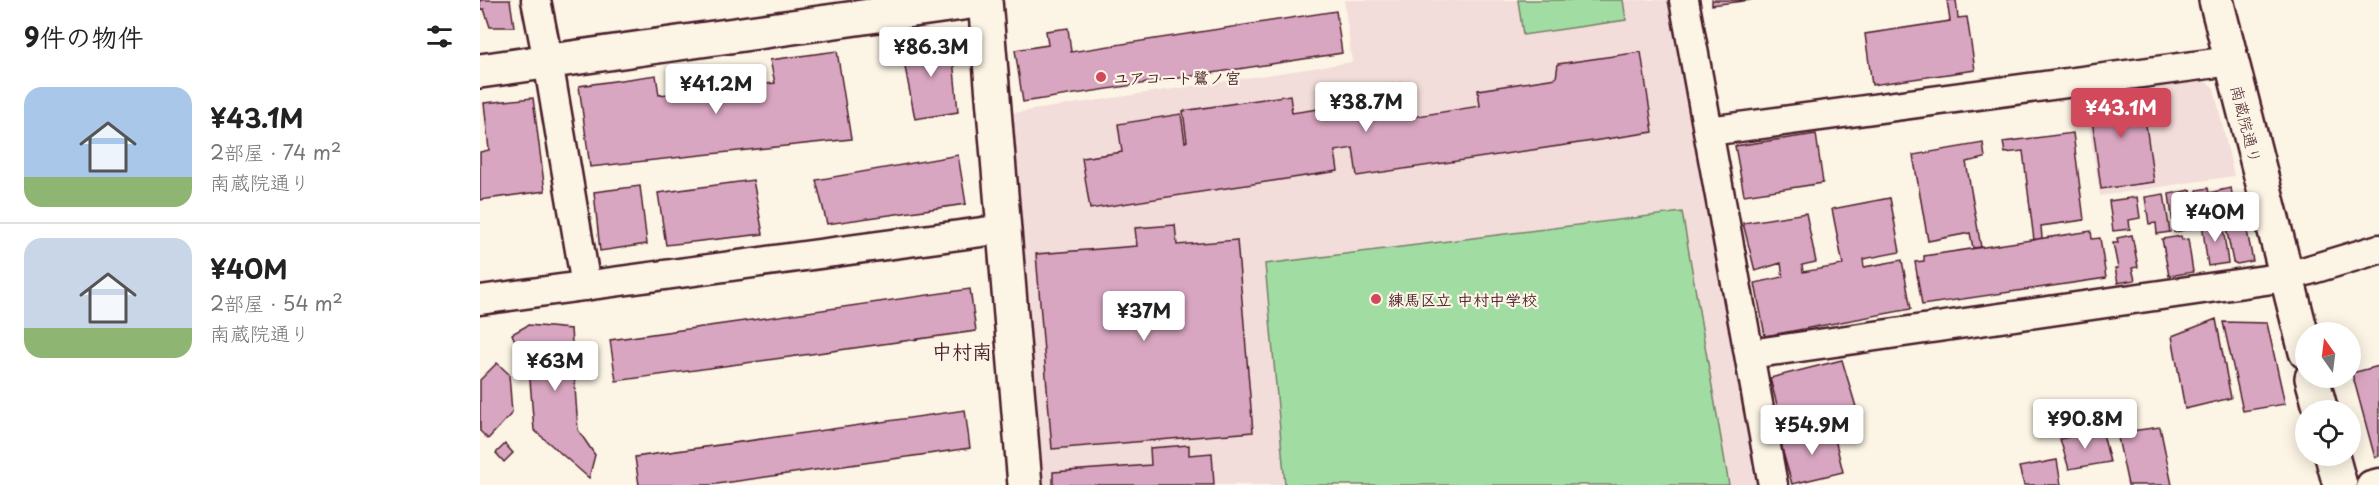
<!DOCTYPE html>
<html lang="ja">
<meta charset="utf-8">
<style>
body{margin:0;font-family:"Playpen Sans","Klee One",sans-serif;background:#f2f2f2;color:#222;height:100vh;display:flex;flex-direction:column;font-size:22px;white-space:nowrap}
*{box-sizing:border-box;margin:0}
p{font-size:20px;color:#767676}
.icon{flex:none;width:33px;height:33px;fill:none;stroke:currentColor;stroke-width:2;stroke-linecap:round;stroke-linejoin:round}
.map{position:relative;flex:1;overflow:hidden}
.drawer{display:flex;flex-direction:column;background:#fff;width:480px}
.drawer>*{flex:none}
.needle{width:39px;rotate:346deg}
.buttons{position:absolute;left:1815px;top:322px;display:grid;gap:12px}
.buttons a{display:grid;place-items:center;width:66px;height:66px;border-radius:50%;background:#fff;box-shadow:0 3px 15px #0003;font-size:30px}
.price{position:absolute;translate:-50% -51px;padding:0 14px;border-radius:6px;background:#fff;color:#222;font-size:20px;line-height:39px;filter:drop-shadow(0 2px 3px #0008)}
.price::after{content:'';position:absolute;left:50%;top:36px;width:18px;height:14px;margin-left:-9px;background:inherit;clip-path:polygon(0 0,100% 0,50% 100%)}
.price.active{background:#d1495b;color:#fff}
ul{padding:0;list-style:none}
li{display:flex;align-items:center;gap:18px;height:150px;padding:0 24px}
li+li{border-top:2px solid #e0e0e0}
li span{display:grid;place-items:center;flex:none;width:168px;height:120px;border-radius:18px;color:#555}
li>.icon{margin-inline-start:auto}
span .icon{width:72px;height:72px;fill:#fffc;stroke-width:1}
li b{font-size:26px}
h2{display:flex;justify-content:space-between;align-items:center;height:72px;padding:0 24px;font-size:26px}
main{display:flex;flex:1;min-height:0}
.map>svg:first-child{display:block}
.built{fill:#f2ddda}
.green{fill:#a1dda3;stroke:#767e67;stroke-width:1.5}
.building{fill:#d9a6c1;stroke:#4a1f2b;stroke-width:1.5}
.lines{fill:none;stroke-linecap:round;stroke-linejoin:round}
.minor-casing{stroke:#4a1f2b;stroke-width:33}
.tertiary-casing{stroke:#4a1f2b;stroke-width:38}
.minor{stroke:#fcf5e5;stroke-width:28}
.tertiary{stroke:#fcf5e5;stroke-width:33}
.poi-dot{fill:#d1495b;stroke:#fcf5e5;stroke-width:2}
.labels{text-anchor:middle;dominant-baseline:central;stroke-width:4.5;stroke-linejoin:round;paint-order:stroke}
.poi-label{font-size:16px;font-weight:bold;fill:#4a1f2b;stroke:#fcf5e5;text-anchor:start}
.street-label{font-size:16px;fill:#4a1f2b;stroke:#fcf5e5}
.quarter-label{font-size:20px;font-weight:bold;fill:#4a1f2b;stroke:#fcf5e5}
</style>
<main>
<section class="drawer">
<h2>9件の物件<svg class="icon" aria-label="filters" viewBox="0 0 24 24"><path d="M4 7h16M4 17h16"/><circle cx="9" cy="7" r="2"/><circle cx="15" cy="17" r="2"/></svg></h2>
<ul>
<li><span style="background:linear-gradient(#a9c7e8 75%,#8fb573 0)"><svg class="icon" aria-label="home" viewBox="0 0 24 24"><path d="M3 11l9-7 9 7M6 9v11h12V9"/></svg></span><div><b>¥43.1M</b><p>2部屋 · 74 m²</p><p>南蔵院通り</p></div></li>
<li><span style="background:linear-gradient(#c9d6e8 75%,#8fb573 0)"><svg class="icon" aria-label="home" viewBox="0 0 24 24"><path d="M3 11l9-7 9 7M6 9v11h12V9"/></svg></span><div><b>¥40M</b><p>2部屋 · 54 m²</p><p>南蔵院通り</p></div></li>
</ul>
</section>
<div class="map">
<svg width="1899" height="485" viewBox="0 0 1899 485">
<rect width="100%" height="100%" fill="#fcf5e5"/>
<filter id="ink" filterUnits="userSpaceOnUse"><feTurbulence type="fractalNoise" baseFrequency=".0167" numOctaves="2"/><feDisplacementMap in="SourceGraphic" scale="12" xChannelSelector="R" yChannelSelector="G"/><feConvolveMatrix kernelMatrix="1 2 1 2 8 2 1 2 1" color-interpolation-filters="sRGB"/></filter>
<g filter="url(#ink)">
<path class="built" d="M864,0H1190L1278,485H563L533,113L872,62Z
M1722,78L1734,88L1754,176L1620,196L1604,94Z"/>
<path class="green" d="M1038,0H1143L1146,20L1043,35Z
M1202,212L1249,485H805L785,264Z"/>
<path class="building" d="M0,0H30L34,27H10L4,9L0,10Z
M1232,0H1271L1232,5Z
M1467,0H1476L1478,18L1487,17L1495,70L1392,85L1385,34L1470,21Z
M856,11L862,53L543,102L535,50L568,45L566,31L588,28L591,52Z
M471,37L478,112L435,119L421,46Z
M357,51L371,139L110,167L99,86L176,75L179,95L295,83L290,60Z
M1161,52L1173,132L877,176L873,148L855,151L858,171L610,209L602,158L642,152L638,124L701,114L705,142L707,141L703,111L810,95L812,113L865,105L863,92L921,83L926,118L1000,106L998,90L1076,78L1078,64Z
M1661,89L1674,182L1621,189L1609,96Z
M53,98L65,191L0,200V152L9,150L4,103Z
M1593,133L1604,220L1561,226L1562,238L1554,240L1543,151L1525,153L1523,142Z
M1336,134L1343,183L1264,195L1255,146Z
M1503,143L1505,158L1486,162L1501,247L1493,248L1490,233L1448,241L1433,155Z
M478,155L486,204L347,224L336,180Z
M273,180L283,234L186,245L178,193Z
M160,186L167,244L120,251L114,192Z
M1728,188L1729,193L1751,188L1755,212L1733,216L1732,209L1721,211L1717,190Z
M1711,190L1715,219L1708,220L1710,229L1694,232L1689,194Z
M1684,194L1690,232L1677,234L1676,223L1669,224L1665,197Z
M1657,197L1660,218L1649,220L1650,229L1633,231L1629,201Z
M1410,198L1420,252L1383,259L1384,267L1422,260L1431,309L1285,336L1275,283L1303,277L1301,263L1275,271L1263,223L1326,213L1336,262L1322,265L1323,272L1363,265L1352,209Z
M1742,220L1748,263L1728,266L1722,223Z
M1765,221L1773,261L1757,264L1753,262L1746,227Z
M695,225L697,245L757,240L773,432L572,449L556,254L657,246L655,228Z
M1611,231L1612,239L1620,238L1626,278L1442,305L1435,262L1444,261V256Z
M1652,235L1658,267L1652,268L1655,280L1638,283L1635,268H1638L1633,243H1638L1637,238Z
M1701,236L1702,240L1708,239L1713,272L1689,276L1682,239Z
M490,289L496,331L136,381L130,340Z
M1736,319L1751,398L1705,409L1692,336Z
M1743,322L1787,323L1805,404L1763,411Z
M48,325L91,329L98,430L115,455L109,478L54,430L48,355L39,350L32,334Z
M1362,360L1376,407L1301,420L1290,378Z
M17,363L29,374L32,413L8,439L0,431V380Z
M1899,366V456L1895,458L1872,373Z
M485,410L490,448L230,485H159L155,457Z
M1352,427L1363,472L1312,484L1300,442Z
M1680,427L1692,485H1648L1637,433Z
M1622,430L1630,462L1589,469L1580,439Z
M25,444L33,453L24,462L16,453Z
M709,445V455L732,453L734,485H573V472L671,465L670,448Z
M1577,460L1581,485H1544L1539,467Z"/>
<g class="lines">
<defs>
<path id="minor" d="M56,0L68,61L106,286
M1204,0L1293,485
M1229,131L1751,61
M0,300L524,229
M1270,354L1806,277L1899,249
M1891,485L1899,483"/>
<path id="tertiary" d="M505,0L545,485
M1736,0L1826,352
M0,71L504,0
M1832,378L1841,411
M1852,456L1860,485"/>
</defs>
<use href="#minor" class="minor-casing"/>
<use href="#tertiary" class="tertiary-casing"/>
<use href="#minor" class="minor"/>
<use href="#tertiary" class="tertiary"/>
</g>
</g>
<g class="poi-dot">
<circle cx="621" cy="77" r="6"/>
<circle cx="896" cy="299" r="6"/>
</g>
<g class="labels">
<g class="poi-label">
<text x="633" y="77">ユアコート鷺ノ宮</text>
<text x="908" y="299">練馬区立 中村中学校</text>
</g>
<g class="street-label">
<text transform="translate(1767 124) rotate(76)">南蔵院通り</text>
</g>
<g class="quarter-label">
<text x="482" y="351">中村南</text>
</g>
</g>
</svg>
<div class="buttons">
<a><svg class="needle" viewBox="-14 -14 28 28"><path d="M0-13l5 13h-10z" fill="#e53935"/><path d="M0 13l5-13h-10z" fill="#767676"/></svg></a>
<a><svg class="icon" aria-label="locate" viewBox="0 0 24 24"><circle cx="12" cy="12" r="6"/><path d="M12 2v4M12 18v4M2 12h4M18 12h4"/></svg></a>
</div>
<b class="price" style="left:451px;top:78px">¥86.3M</b>
<b class="price" style="left:236px;top:115px">¥41.2M</b>
<b class="price" style="left:886px;top:133px">¥38.7M</b>
<b class="price active" style="left:1641px;top:139px">¥43.1M</b>
<b class="price" style="left:1735px;top:243px">¥40M</b>
<b class="price" style="left:664px;top:342px">¥37M</b>
<b class="price" style="left:75px;top:392px">¥63M</b>
<b class="price" style="left:1605px;top:450px">¥90.8M</b>
<b class="price" style="left:1332px;top:456px">¥54.9M</b>
</div>
</main>
